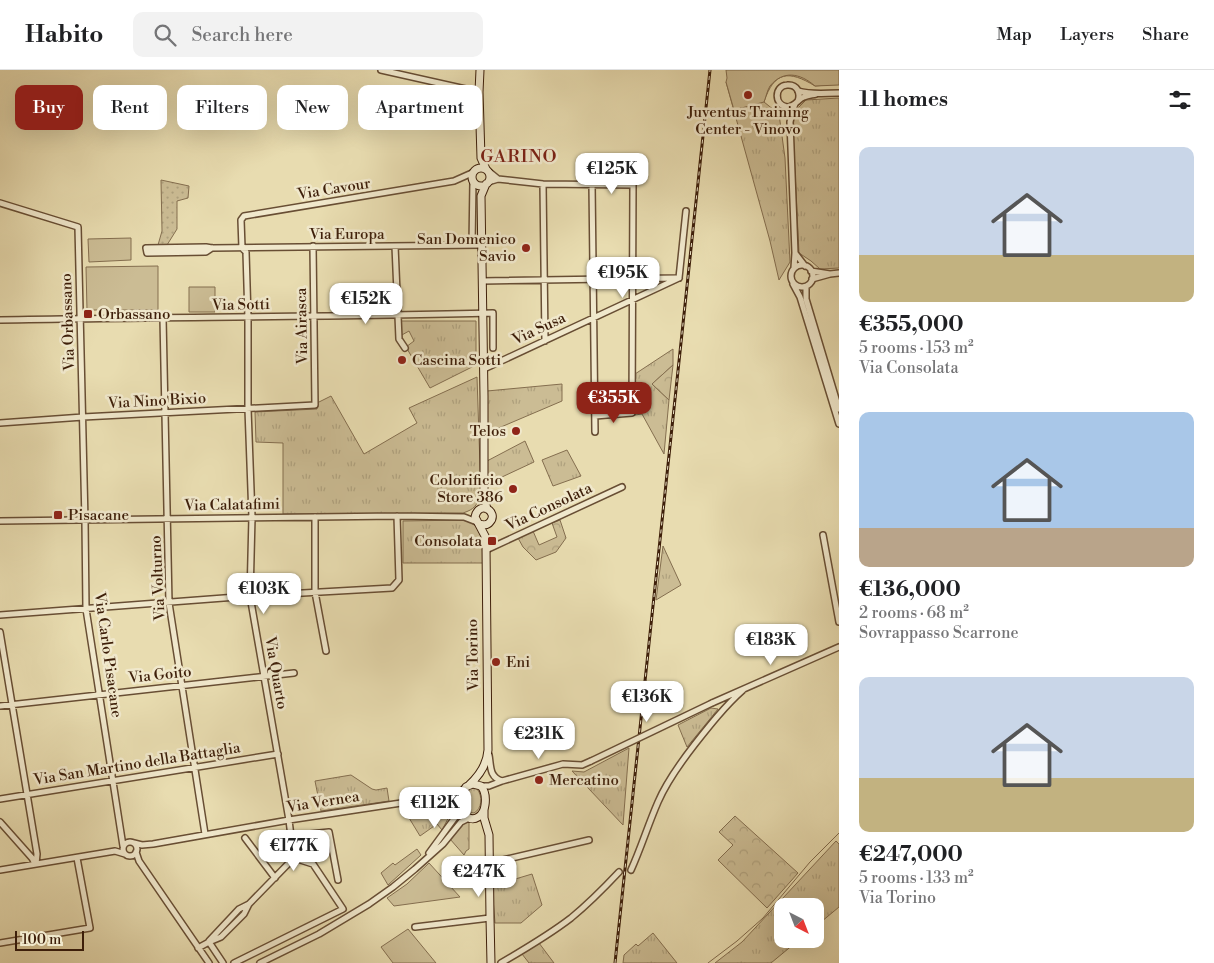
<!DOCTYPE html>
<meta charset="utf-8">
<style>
body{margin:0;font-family:"Libre Bodoni",serif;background:#f2f2f2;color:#202124;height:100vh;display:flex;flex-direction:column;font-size:19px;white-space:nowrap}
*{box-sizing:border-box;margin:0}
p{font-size:16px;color:#757577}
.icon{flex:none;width:28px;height:28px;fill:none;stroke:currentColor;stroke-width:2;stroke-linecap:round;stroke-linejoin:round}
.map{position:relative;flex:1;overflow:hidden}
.side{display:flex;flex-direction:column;background:#fff;width:375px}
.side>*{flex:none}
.banner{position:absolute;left:15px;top:15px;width:475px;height:45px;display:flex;gap:10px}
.needle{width:32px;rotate:138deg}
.tools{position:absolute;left:774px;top:828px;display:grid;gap:10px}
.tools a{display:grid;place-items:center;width:50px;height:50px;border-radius:10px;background:#fff;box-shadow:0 5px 20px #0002;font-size:25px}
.scale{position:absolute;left:15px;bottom:12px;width:69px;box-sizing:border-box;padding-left:5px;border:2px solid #3e1f0a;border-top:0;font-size:14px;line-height:18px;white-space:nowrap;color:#3e1f0a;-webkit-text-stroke:4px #f0e8cc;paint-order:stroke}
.price{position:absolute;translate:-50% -42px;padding:0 11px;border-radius:10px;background:#fff;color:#222;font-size:16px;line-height:32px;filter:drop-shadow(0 1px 2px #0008)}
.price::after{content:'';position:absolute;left:50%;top:30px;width:15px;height:11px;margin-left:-8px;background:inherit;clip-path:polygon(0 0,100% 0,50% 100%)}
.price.selected{background:#8f2418;color:#fff}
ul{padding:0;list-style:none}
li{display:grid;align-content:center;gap:10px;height:265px;padding:0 20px}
li span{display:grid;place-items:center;height:155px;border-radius:10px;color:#555}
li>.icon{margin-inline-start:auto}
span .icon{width:90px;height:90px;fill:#fffc;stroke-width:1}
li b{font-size:21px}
h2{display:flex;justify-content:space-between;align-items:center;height:60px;padding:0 20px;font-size:21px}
.chip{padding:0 18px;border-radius:10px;background:#fff;box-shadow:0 5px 20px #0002;font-size:18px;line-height:45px}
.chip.selected{background:#8f2418;color:#fff}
header{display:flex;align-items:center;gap:30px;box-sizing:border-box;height:70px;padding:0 25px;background:#fff;border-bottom:1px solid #e0e0e0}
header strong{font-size:24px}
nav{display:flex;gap:28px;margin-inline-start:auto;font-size:18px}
.search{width:350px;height:45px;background:#f2f2f2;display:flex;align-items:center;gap:12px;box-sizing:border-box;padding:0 18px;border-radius:10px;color:#757577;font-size:19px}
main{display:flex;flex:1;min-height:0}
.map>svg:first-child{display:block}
.grass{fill:url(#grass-tufts);stroke:#846e4f}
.forest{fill:url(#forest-crowns);stroke:#846e4f}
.park{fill:#cbbc94;stroke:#846e4f}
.garden{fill:url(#garden-dots);stroke:#846e4f}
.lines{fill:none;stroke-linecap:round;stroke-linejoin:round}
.stream{stroke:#816a4c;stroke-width:1}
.minor-casing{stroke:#684e34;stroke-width:8}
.secondary-casing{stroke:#3e1f0a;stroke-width:9}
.minor{stroke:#f0e8cc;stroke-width:5}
.secondary{stroke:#f0e8cc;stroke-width:7}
.rail-casing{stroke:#3e1f0a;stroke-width:3}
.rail{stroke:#f0e8cc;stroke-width:1;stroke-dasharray:4;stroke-linecap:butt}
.minor-bridge-casing{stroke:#684e34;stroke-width:8;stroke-linecap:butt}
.minor-bridge{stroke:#f0e8cc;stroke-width:5}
.poi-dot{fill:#8f2418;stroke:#f0e8cc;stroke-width:2}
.labels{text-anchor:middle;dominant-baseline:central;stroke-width:5;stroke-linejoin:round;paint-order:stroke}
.poi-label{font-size:15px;fill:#3e1f0a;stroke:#f0e8cc;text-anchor:start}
.street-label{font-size:15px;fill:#3e1f0a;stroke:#f0e8cc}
.quarter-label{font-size:18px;letter-spacing:1px;fill:#7a1f14;stroke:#f0e8cc}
</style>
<header>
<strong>Habito</strong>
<div class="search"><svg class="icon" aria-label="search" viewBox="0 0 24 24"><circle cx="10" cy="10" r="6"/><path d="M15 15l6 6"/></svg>Search here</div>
<nav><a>Map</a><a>Layers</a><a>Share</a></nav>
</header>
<main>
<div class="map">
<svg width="839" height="893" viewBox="0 0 839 893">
<defs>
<pattern id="grass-tufts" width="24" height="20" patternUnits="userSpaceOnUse" patternTransform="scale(1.25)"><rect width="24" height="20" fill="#cbbc94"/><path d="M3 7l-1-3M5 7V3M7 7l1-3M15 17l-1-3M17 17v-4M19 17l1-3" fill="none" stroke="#afa17e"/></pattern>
<pattern id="forest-crowns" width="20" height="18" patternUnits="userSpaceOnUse" patternTransform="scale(1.25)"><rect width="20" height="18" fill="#cbbc94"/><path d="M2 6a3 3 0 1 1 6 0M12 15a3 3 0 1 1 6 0" fill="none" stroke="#afa17e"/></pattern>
<pattern id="garden-dots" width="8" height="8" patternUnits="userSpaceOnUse" patternTransform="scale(1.25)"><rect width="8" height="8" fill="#cbbc94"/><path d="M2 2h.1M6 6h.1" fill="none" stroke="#afa17e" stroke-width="1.8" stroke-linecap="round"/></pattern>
</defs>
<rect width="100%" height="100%" fill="#e8dcb0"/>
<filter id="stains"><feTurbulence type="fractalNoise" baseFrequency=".004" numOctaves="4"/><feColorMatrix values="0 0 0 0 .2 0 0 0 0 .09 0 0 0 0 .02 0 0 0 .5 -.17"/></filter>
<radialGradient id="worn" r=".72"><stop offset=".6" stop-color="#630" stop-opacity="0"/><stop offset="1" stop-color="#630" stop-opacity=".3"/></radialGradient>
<path class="grass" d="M832,0L827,15L815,16C789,0 774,1 764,32L779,44L785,88L790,192L779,210L770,171L726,12L763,1Z
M839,28V198L820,199L811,191L799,183L793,61V43L806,30Z
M400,251H476V295L430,318L406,277L414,271L409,261L400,266Z
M673,279V295L652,314L669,330L664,384L642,344L635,345V304Z
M477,307L481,425C476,436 475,439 463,443L283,444V373L256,372L255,342L317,339V333L331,326L364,384L417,353L409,338Z
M562,314V331L487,363V321Z
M525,371L534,392L487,414V391Z
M567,380L581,406L553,416L542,390Z
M466,450C485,458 482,476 483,493H403V451Z
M663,476L681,515L656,530Z
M711,638L718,639L687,677L678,655Z
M629,678L623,755L572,701L584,702Z
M351,705L372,719L376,720L387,718L389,731L321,741L315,711Z
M471,718L477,719C483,726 482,739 474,743L468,742L464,737L465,724Z
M436,734H447L451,735L453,739L442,760L437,754L420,766L403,738Z
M469,750V779L466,781L464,785L450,769L461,755Z
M836,771L839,774V837L815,857V836H782V869H800L771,893H715L742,872Z
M532,804L542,835L521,853H495L492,816Z
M653,863L677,893H623L624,885L636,874L638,876Z
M539,873L554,893H529L522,884Z"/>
<path class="forest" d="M673,295L669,330L652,314Z
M560,450L566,468L556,482L536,490L523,477L518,468L533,461L539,475L557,467L552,453Z
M735,746L798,803L767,838L718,790L733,775L719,762Z"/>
<path class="park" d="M726,0H839V15L815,16C800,3 783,0 770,16C767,21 766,27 764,32L734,40L726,12L727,8Z
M131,168V190L89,192L88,169Z
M158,196V240H87L86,197Z
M189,217H215V242H189Z
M417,779L421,785L388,815L381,803L393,793L395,795Z
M429,793L460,827L394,836L387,828L407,814Z
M408,859L436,893H393L381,877Z"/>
<path class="garden" d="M161,110L189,116L188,128L177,131V159L167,175H158L162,161Z"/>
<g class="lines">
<path class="stream" d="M708,893L737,871L763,848L810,792L839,763"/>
<defs>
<path id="minor" d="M381,0L479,22
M798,21C812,25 825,23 839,23
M798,31C801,23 797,14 787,15C774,16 774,35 787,37C795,37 798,29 804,27C808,25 812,25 816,24
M795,34L793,39L790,52L795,183
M487,100L498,109
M488,112L498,109L543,114L633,115L632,343L595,346
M543,114L545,271
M592,114L595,362
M0,133L78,157L85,451L86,539L123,776
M472,175L473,111
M395,176L399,269L405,278
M212,178L206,182L147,183L146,178L206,177L212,178L482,175
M791 206a11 11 0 1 1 22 0a11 11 0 1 1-22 0Z
M794,198L795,183L805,196
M811,201L830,204L812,209
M830,204L839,203
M679,208L686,141
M482,211L676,208
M793,214L800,227L839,354
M806,217V229L839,339
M163,248L169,533L205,764
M0,250C164,247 328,247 493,243V278
M484,299L679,208
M0,353L83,347L315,335L313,176
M315,447V522L326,581
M0,451L397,446L464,447L477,452
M823,465L839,552
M486,480L622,417
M0,545L250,526L392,518L399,510L397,446
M0,562L37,784L36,794
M712,633L839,577
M0,636L294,603
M489,685C491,696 489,707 502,711
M481,716H489L502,711L563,694L582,695L591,691
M0,729L278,684
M0,752L32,788L35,794
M291,766L329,762L338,810
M245,768L275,808
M123 779a7 7 0 1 1 14 0a7 7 0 1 1-14 0Z
M134,773L142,775L153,774L289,750L434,728L461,721L466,718
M136,782L139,791L209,893
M429,783L462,738
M490,793L589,770
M0,800L115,781L125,784
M631,800C641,778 648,755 658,732C667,711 681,692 695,674C710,655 725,636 743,620
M415,857L490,848
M209,871L239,839L249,834
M209,872L223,893
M0,873L90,858L77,788
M198,878L209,872L221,867L244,844L249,834L289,793L293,783L289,750L250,526L252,447L248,339V248L246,182L242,178L241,150L244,146L454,111L472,103
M234,893L343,839L313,794L291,787
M260,893L319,864L369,834L393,817L415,799L443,774L461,752L469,748
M501,893C525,879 549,865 571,848C588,834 604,818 619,802"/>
<path id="secondary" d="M480,0L479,22L481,88L486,99
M472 107a9 9 0 1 1 18 0a9 9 0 1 1-18 0Z
M486,114L481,126L484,326V418L486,435L487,439
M473,714L481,716C486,722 486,728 485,735C484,745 474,754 465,745C460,739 461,723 466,717C469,715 470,715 473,714Z
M469,715C479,706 487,694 488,680L486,476L485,466L475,447C479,429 499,442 490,452C487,456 483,455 479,454
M484,740V748L489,765L490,848L491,893"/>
</defs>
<use href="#minor" class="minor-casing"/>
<use href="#secondary" class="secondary-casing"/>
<use href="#minor" class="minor"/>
<use href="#secondary" class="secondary"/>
<defs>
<path id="rail" d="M615,893L710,0"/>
</defs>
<use href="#rail" class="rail-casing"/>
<use href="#rail" class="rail"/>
<defs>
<path id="minor-bridge" d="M591,691L712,633"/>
</defs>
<use href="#minor-bridge" class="minor-bridge-casing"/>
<use href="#minor-bridge" class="minor-bridge"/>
</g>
<g class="poi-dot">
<circle cx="748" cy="25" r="5"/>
<circle cx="526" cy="178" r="5"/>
<rect x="83" y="239" width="10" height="10" rx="2.5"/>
<circle cx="402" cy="290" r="5"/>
<circle cx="516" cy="361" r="5"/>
<circle cx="513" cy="419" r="5"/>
<rect x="53" y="440" width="10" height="10" rx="2.5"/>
<rect x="487" y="466" width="10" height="10" rx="2.5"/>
<circle cx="496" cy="592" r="5"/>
<circle cx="539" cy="710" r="5"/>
</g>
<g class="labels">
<g class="poi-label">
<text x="748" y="42" text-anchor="middle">Juventus Training<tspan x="748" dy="17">Center - Vinovo</tspan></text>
<text x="516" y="169" text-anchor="end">San Domenico<tspan x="516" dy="17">Savio</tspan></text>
<text x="98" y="244">Orbassano</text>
<text x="412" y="290">Cascina Sotti</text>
<text x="506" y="361" text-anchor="end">Telos</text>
<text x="503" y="410" text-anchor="end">Colorificio<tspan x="503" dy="17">Store 386</tspan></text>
<text x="68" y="445">Pisacane</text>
<text x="482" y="471" text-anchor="end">Consolata</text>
<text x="506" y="592">Eni</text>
<text x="549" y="710">Mercatino</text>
</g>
<g class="street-label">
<text transform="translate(334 119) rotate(-9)">Via Cavour</text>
<text x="347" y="164">Via Europa</text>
<text transform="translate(241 235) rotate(-1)">Via Sotti</text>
<text transform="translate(68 252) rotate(-92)">Via Orbassano</text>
<text transform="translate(302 256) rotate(-91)">Via Airasca</text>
<text transform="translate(539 259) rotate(-25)">Via Susa</text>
<text transform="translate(157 331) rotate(-3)">Via Nino Bixio</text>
<text transform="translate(232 435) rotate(-1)">Via Calatafimi</text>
<text transform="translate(549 437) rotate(-25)">Via Consolata</text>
<text transform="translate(158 508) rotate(-93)">Via Volturno</text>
<text transform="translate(108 585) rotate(82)">Via Carlo Pisacane</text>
<text transform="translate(473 585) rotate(-91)">Via Torino</text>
<text transform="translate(276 603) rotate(80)">Via Quarto</text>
<text transform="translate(160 605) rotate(-6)">Via Goito</text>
<text transform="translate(137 694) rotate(-9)">Via San Martino della Battaglia</text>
<text transform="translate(323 732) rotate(-9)">Via Vernea</text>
</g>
<g class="quarter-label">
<text x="519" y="86">GARINO</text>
</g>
</g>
<rect width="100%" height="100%" filter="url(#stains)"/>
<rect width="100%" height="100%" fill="url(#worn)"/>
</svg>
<div class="tools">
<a><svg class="needle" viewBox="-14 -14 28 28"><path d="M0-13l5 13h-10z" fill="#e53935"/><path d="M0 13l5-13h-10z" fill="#757577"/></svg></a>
</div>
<div class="scale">100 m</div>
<b class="price" style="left:612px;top:125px">€125K</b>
<b class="price" style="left:623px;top:229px">€195K</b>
<b class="price" style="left:366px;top:255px">€152K</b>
<b class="price selected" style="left:614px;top:354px">€355K</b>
<b class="price" style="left:264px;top:545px">€103K</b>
<b class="price" style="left:771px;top:596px">€183K</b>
<b class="price" style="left:647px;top:653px">€136K</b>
<b class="price" style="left:539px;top:690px">€231K</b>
<b class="price" style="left:435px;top:759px">€112K</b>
<b class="price" style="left:294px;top:802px">€177K</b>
<b class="price" style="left:479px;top:828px">€247K</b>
<div class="banner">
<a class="chip selected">Buy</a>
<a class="chip">Rent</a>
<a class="chip">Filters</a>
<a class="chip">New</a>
<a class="chip">Apartment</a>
</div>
</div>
<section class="side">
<h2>11 homes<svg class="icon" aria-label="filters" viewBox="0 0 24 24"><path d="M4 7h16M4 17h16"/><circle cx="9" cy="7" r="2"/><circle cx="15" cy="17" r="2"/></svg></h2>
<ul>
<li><span style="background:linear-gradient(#c9d6e8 70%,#c2b280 0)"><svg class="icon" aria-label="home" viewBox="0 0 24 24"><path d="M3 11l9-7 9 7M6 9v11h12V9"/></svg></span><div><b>€355,000</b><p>5 rooms · 153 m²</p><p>Via Consolata</p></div></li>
<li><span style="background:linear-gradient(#a9c7e8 75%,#b9a48a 0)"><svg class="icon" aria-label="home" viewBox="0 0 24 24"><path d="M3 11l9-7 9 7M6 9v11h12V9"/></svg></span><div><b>€136,000</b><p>2 rooms · 68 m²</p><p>Sovrappasso Scarrone</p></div></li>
<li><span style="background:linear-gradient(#c9d6e8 65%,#c2b280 0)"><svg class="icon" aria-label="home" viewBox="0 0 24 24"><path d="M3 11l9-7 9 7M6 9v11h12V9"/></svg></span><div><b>€247,000</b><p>5 rooms · 133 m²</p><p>Via Torino</p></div></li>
</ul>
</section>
</main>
